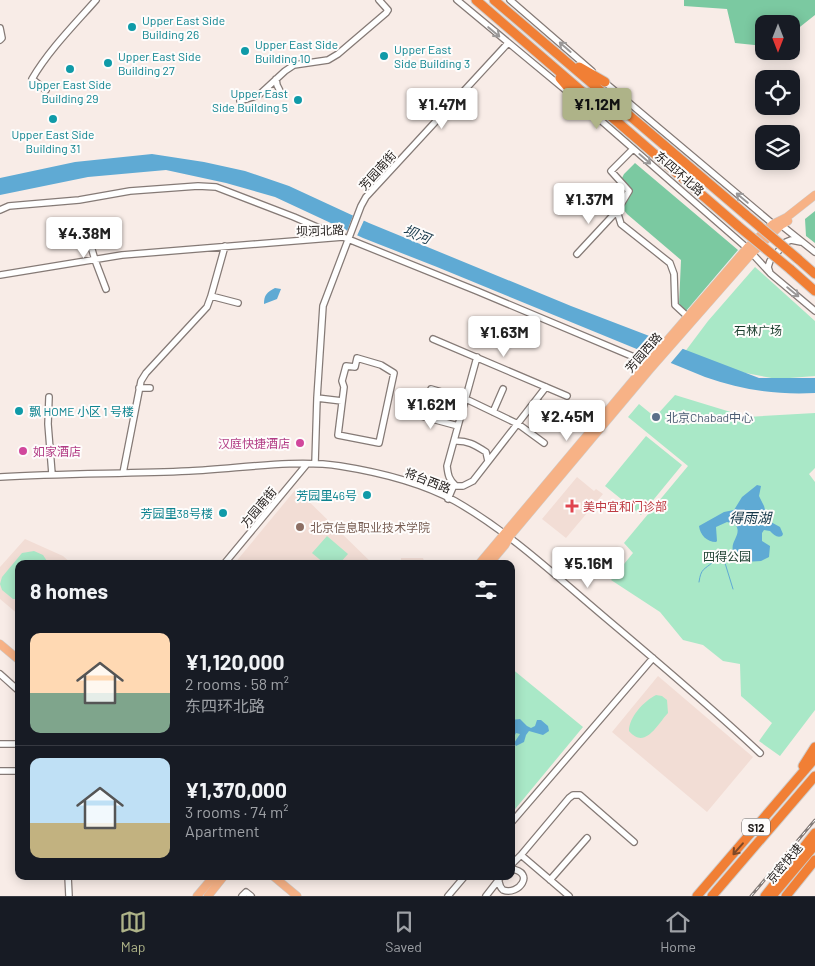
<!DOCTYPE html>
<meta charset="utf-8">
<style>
body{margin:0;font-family:Barlow,"Noto Sans SC",sans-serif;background:#242831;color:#f1f3f6;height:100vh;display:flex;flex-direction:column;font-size:19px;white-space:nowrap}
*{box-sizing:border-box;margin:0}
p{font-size:16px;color:#9ea1a6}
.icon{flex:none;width:28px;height:28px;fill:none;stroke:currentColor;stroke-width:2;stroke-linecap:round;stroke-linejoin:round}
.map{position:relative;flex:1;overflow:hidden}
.panel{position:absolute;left:15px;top:560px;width:500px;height:320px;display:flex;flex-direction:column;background:#171b24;border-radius:10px;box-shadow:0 2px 12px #0003}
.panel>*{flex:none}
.needle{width:32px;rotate:180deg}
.fabs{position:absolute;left:755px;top:15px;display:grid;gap:10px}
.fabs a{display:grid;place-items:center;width:45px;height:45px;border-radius:10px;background:#171b24;box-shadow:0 2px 12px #0003;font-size:25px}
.price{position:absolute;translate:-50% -42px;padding:0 11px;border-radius:5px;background:#fff;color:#222;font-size:16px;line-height:32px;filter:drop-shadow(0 1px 2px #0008)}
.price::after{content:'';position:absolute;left:50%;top:30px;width:15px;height:11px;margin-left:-8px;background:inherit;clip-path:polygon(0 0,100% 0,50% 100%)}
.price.active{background:#aeb388;color:#111}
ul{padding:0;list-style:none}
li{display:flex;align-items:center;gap:15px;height:125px;padding:0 15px}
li+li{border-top:1px solid #363941}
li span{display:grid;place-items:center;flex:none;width:140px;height:100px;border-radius:10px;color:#555}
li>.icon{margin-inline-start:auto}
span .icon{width:60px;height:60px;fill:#fffc;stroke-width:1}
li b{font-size:21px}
h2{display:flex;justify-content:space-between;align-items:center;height:60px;padding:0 15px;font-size:21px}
.dock{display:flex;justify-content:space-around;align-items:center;height:70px;border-top:1px solid #363941;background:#171b24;font-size:14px;color:#9ea1a6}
.dock a{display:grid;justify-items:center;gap:2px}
.dock .active{color:#aeb388}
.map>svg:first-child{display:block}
.built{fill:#f2ddd5}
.green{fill:#a9e8c7}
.forest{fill:#7bc9a1}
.water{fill:#5faad4}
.pier{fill:#f8ece7}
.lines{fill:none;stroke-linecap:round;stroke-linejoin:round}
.stream{stroke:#5faad4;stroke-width:1}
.minor-casing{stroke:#857a76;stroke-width:8}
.major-casing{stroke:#cecdcc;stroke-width:9}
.highway-casing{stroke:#cecdcc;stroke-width:11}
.minor{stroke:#fff;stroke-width:5.5}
.major{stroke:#f7b286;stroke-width:8}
.highway{stroke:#f17f35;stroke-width:9}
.rail-casing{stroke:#837b78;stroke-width:3}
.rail{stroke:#fefcfb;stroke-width:1;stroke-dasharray:4;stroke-linecap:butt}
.highway-bridge-casing{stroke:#cecdcc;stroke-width:11;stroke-linecap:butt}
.highway-bridge{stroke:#f17f35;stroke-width:9}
.oneway{stroke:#9a9898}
.oneway2{stroke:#7d4826}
.culture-dot{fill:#0f9aa8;stroke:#fefcfb;stroke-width:2}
.service-dot{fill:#5c6f8a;stroke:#fefcfb;stroke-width:2}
.hotel-dot{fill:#d1479c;stroke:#fefcfb;stroke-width:2}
.health-dot{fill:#e0444e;stroke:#fefcfb;stroke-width:2}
.education-dot{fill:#8d6e63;stroke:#fefcfb;stroke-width:2}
.labels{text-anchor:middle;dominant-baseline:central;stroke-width:4;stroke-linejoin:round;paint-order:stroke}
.shield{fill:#fefcfb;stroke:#625e5d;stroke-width:1}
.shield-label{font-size:11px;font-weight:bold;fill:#1f1b19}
.culture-label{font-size:12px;fill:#0d838f;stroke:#fefcfb;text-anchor:start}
.street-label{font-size:12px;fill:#1f1b19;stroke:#fefcfb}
.park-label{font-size:12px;fill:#193c2c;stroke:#fefcfb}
.service-label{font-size:12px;fill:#4e5e75;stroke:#fefcfb;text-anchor:start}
.hotel-label{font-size:12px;fill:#b23c85;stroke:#fefcfb;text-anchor:end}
.health-label{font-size:12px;fill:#be3a42;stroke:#fefcfb;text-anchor:start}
.education-label{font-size:12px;fill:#785e54;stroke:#fefcfb;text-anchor:start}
.water-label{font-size:14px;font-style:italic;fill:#153749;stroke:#fefcfb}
</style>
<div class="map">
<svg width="815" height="896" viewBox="0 0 815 896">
<rect width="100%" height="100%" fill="#f8ece7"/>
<path class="built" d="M577,477L594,491L596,489L603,494L566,538L542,519Z
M296,489L373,564H234Z
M25,539L63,556L72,564H19V615L0,599V567Z
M401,558H423L425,564H401Z
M658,676L753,757L707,812L612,732Z"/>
<path class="green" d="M755,267L815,321V376L777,379L735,371L684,353L708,321Z
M675,395L747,417L815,413V468L809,474L815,482V710L780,756L759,741L772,723L741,696L740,664L723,661L703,645L683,640L660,612L611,580L633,553L624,543L688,466L628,417L639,404L655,417Z
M646,436L682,465L641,515L605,486Z
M327,536L348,554L339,564H325L312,553Z
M34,551L43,555L49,564H19V599H13L2,590L0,584L2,577L22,553Z
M511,668L583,727L511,814Z
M656,695L662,696L667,700L668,713C657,725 645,750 629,731C629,717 644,701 656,695Z"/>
<path class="forest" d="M684,0H815V15L791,34V24H764V46L735,43L727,9L684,6Z
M635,163L738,250L686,311L679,305L681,260L627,214L613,196L624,174Z
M815,211V243L806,236L805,219Z"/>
<path class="water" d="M152,154L204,162L245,171L289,186L369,223L571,306L759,378H815V393C777,395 741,390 705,377L437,267L363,238L275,197L226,183L166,170L88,177L0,195V178L75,162Z
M275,288L281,289L277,299L264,304C264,295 267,292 275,288Z
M757,485L761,486L759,496L764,506L767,517L769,521L780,527L783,534L782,536C777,538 774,535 770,531L764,530L762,533V541L770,546L769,557L761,561L745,562C742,558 735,555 733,551C730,541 743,534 735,524L727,522L716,527L717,541L716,542C707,542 700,535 699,526L724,512L734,510L742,497Z
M520,719L527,726L531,728L535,726L537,720H541L548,726L549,731L543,735L529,731L526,735L524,742L516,746L514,743L520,734L516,733L514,737H512L511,720Z"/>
<path class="pier" d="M354,213L365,218L356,238L346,234Z
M662,337L685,346L669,365L646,355Z"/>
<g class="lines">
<path class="stream" d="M718,557L725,563L733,589
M699,582C701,568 704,570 713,562C717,558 717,555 722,552"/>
<defs>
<path id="minor" d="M457,0L569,93
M510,0L592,71
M0,28L2,38L0,40
M276,79L277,85L281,93
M602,80L773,224L781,225L815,252
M46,90L32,79C49,50 74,25 96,0
M240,101L259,95L285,71L294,65L328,60L338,54L386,13L388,10L379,0
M582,104L747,248L771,274L815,311
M633,149L611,171L629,191L617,211L621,224L670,263L674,274L675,305L688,317
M0,210L9,206L79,200L130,191L198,186L216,187L294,217L326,231L332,237
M84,222L95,260L106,289
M577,254L617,211
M770,273L768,267L770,261L786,242L791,240L801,242
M0,275L122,255L343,237L477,291L634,357L643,368
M211,296L238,303
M433,339L567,396
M477,357L447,466C448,475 449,480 456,486H463L473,481L546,387
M357,358L381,365L394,373L379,443L338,435L344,387L342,381L346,366L355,367Z
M139,388H150
M431,389L466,399L518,424L544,443
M49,397L48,424L52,474
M317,398L342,401
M536,400L560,420
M493,412L503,389
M410,413L458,426
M454,441C467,440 475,445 486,452L488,461
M315,463L317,398L323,306L361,206L366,197L508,43
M123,473L141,381L146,373L207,307L211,296L225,246
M0,477C63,473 126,474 189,471C237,469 294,459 340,466C378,472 420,482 455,501C511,533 558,578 608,620C659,663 711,707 760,753
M448,499L454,485
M224,564L307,464
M0,674L19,691
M0,744H19
M0,771H19
M511,823L653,658
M511,865L521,855
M68,876L69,896
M497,876C500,881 498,886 503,890C519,896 536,872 511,869
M550,880L587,838
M242,896L246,892L251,896
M448,896L465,876
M486,896L500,878
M569,896L521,855L569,798L573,795H580L634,842"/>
<path id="major" d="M479,564L646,365L747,248L773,224L787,217L815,195
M489,564L505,545L510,536L651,368L752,253L781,225L788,221
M0,644L19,660
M273,876L297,896
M197,896L214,876
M208,896L224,876"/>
<path id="highway" d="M476,0L738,226
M494,0L746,215
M579,67L605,82
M560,78L583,105
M798,259L815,274
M790,269L815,291
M803,766L815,747
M697,896L815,758
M712,896L815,776
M765,896L815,833
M772,896L815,845
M786,896L815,860"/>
</defs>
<use href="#minor" class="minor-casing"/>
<use href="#major" class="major-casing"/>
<use href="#highway" class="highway-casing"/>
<use href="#minor" class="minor"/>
<use href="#major" class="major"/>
<use href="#highway" class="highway"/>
<defs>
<path id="rail" d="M751,896L815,820"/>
</defs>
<use href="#rail" class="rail-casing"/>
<use href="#rail" class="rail"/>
<defs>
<path id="highway-bridge" d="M746,215L798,259
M738,226L790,269"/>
</defs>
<use href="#highway-bridge" class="highway-bridge-casing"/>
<use href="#highway-bridge" class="highway-bridge"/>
</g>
<defs><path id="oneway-shaft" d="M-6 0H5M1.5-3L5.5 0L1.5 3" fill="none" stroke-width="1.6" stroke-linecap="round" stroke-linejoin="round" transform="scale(1.25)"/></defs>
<g class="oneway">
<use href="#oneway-shaft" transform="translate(494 32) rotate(40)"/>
<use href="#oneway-shaft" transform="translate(565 47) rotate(-139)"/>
<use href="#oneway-shaft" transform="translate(645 159) rotate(41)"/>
<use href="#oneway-shaft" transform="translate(742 198) rotate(-140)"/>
<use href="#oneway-shaft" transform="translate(793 292) rotate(39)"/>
</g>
<use class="oneway2" href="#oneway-shaft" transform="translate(738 849) rotate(131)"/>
<g class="culture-dot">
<circle cx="132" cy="27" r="5"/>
<circle cx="245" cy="51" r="5"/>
<circle cx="384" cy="56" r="5"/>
<circle cx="108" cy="63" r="5"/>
<circle cx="70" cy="69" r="5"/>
<circle cx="298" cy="100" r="5"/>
<circle cx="53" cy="119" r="5"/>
<circle cx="19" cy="411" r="5"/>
<circle cx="367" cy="495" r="5"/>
<circle cx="223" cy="513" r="5"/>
</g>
<circle class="service-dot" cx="656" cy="417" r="5"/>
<g class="hotel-dot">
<circle cx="300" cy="443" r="5"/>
<circle cx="23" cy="451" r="5"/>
</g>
<path class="health-dot" d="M569.5 498.5h5v5h5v5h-5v5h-5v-5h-5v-5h5z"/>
<circle class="education-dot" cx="300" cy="527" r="5"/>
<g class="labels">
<rect class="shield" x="742" y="818.5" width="28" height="17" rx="4"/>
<g class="shield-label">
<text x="756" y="827">S12</text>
</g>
<g class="culture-label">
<text x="142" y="20">Upper East Side<tspan x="142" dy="14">Building 26</tspan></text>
<text x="255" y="44">Upper East Side<tspan x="255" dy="14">Building 10</tspan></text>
<text x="394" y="49">Upper East<tspan x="394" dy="14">Side Building 3</tspan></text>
<text x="118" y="56">Upper East Side<tspan x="118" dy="14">Building 27</tspan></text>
<text x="70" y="84" text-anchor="middle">Upper East Side<tspan x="70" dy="14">Building 29</tspan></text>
<text x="288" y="93" text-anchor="end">Upper East<tspan x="288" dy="14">Side Building 5</tspan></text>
<text x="53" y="134" text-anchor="middle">Upper East Side<tspan x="53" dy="14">Building 31</tspan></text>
<text x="29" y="411">飘 HOME 小区 1 号楼</text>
<text x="357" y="495" text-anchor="end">芳园里46号</text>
<text x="213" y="513" text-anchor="end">芳园里38号楼</text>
</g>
<g class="street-label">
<text transform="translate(377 170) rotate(-48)">芳园南街</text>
<text transform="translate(680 173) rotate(41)">东四环北路</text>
<text transform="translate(320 230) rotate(-2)">坝河北路</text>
<text transform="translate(643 352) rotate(-49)">芳园西路</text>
<text transform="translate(428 480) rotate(21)">将台西路</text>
<text transform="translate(258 507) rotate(-50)">方园南街</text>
<text transform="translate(784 863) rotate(-50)">京密快速</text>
</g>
<g class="park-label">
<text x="758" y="330">石林广场</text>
<text x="727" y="556">四得公园</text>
</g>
<g class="service-label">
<text x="666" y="417">北京Chabad中心</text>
</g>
<g class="hotel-label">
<text x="290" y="443">汉庭快捷酒店</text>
<text x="33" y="451" text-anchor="start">如家酒店</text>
</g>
<g class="health-label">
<text x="583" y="506">美中宜和门诊部</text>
</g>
<g class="education-label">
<text x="310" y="527">北京信息职业技术学院</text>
</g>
<g class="water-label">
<text transform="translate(417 234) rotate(22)">坝河</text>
<text x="750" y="517">得雨湖</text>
</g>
</g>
</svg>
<div class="fabs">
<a><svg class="needle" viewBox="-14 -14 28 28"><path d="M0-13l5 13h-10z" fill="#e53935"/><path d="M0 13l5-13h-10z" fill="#9ea1a6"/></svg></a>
<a><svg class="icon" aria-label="locate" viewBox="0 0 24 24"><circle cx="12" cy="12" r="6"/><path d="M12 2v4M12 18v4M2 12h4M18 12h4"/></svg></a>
<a><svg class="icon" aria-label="layers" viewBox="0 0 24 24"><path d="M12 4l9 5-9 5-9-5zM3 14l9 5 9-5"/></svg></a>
</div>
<b class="price" style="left:442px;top:130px">¥1.47M</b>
<b class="price active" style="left:597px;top:130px">¥1.12M</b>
<b class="price" style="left:589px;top:225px">¥1.37M</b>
<b class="price" style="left:84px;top:259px">¥4.38M</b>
<b class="price" style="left:504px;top:358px">¥1.63M</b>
<b class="price" style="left:431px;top:430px">¥1.62M</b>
<b class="price" style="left:567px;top:442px">¥2.45M</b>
<b class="price" style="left:588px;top:589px">¥5.16M</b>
<section class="panel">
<h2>8 homes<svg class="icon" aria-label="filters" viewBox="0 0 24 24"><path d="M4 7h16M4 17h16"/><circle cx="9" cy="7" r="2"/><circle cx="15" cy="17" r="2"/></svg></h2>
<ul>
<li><span style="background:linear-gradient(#ffd9b3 60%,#7fa58c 0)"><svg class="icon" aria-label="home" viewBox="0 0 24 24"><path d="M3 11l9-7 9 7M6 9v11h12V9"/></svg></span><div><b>¥1,120,000</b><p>2 rooms · 58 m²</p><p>东四环北路</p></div></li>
<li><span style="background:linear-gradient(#bfe0f5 65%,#c2b280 0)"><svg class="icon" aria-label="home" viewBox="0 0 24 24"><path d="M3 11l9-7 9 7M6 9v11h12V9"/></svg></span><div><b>¥1,370,000</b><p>3 rooms · 74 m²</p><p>Apartment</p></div></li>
</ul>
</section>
</div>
<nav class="dock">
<a class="active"><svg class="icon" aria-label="map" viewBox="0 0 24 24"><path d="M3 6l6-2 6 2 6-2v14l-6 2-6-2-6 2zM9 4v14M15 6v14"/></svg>Map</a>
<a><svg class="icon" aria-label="saved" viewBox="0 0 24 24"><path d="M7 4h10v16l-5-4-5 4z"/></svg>Saved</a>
<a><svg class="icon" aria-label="home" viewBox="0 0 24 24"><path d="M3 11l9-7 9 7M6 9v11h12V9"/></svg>Home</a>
</nav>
